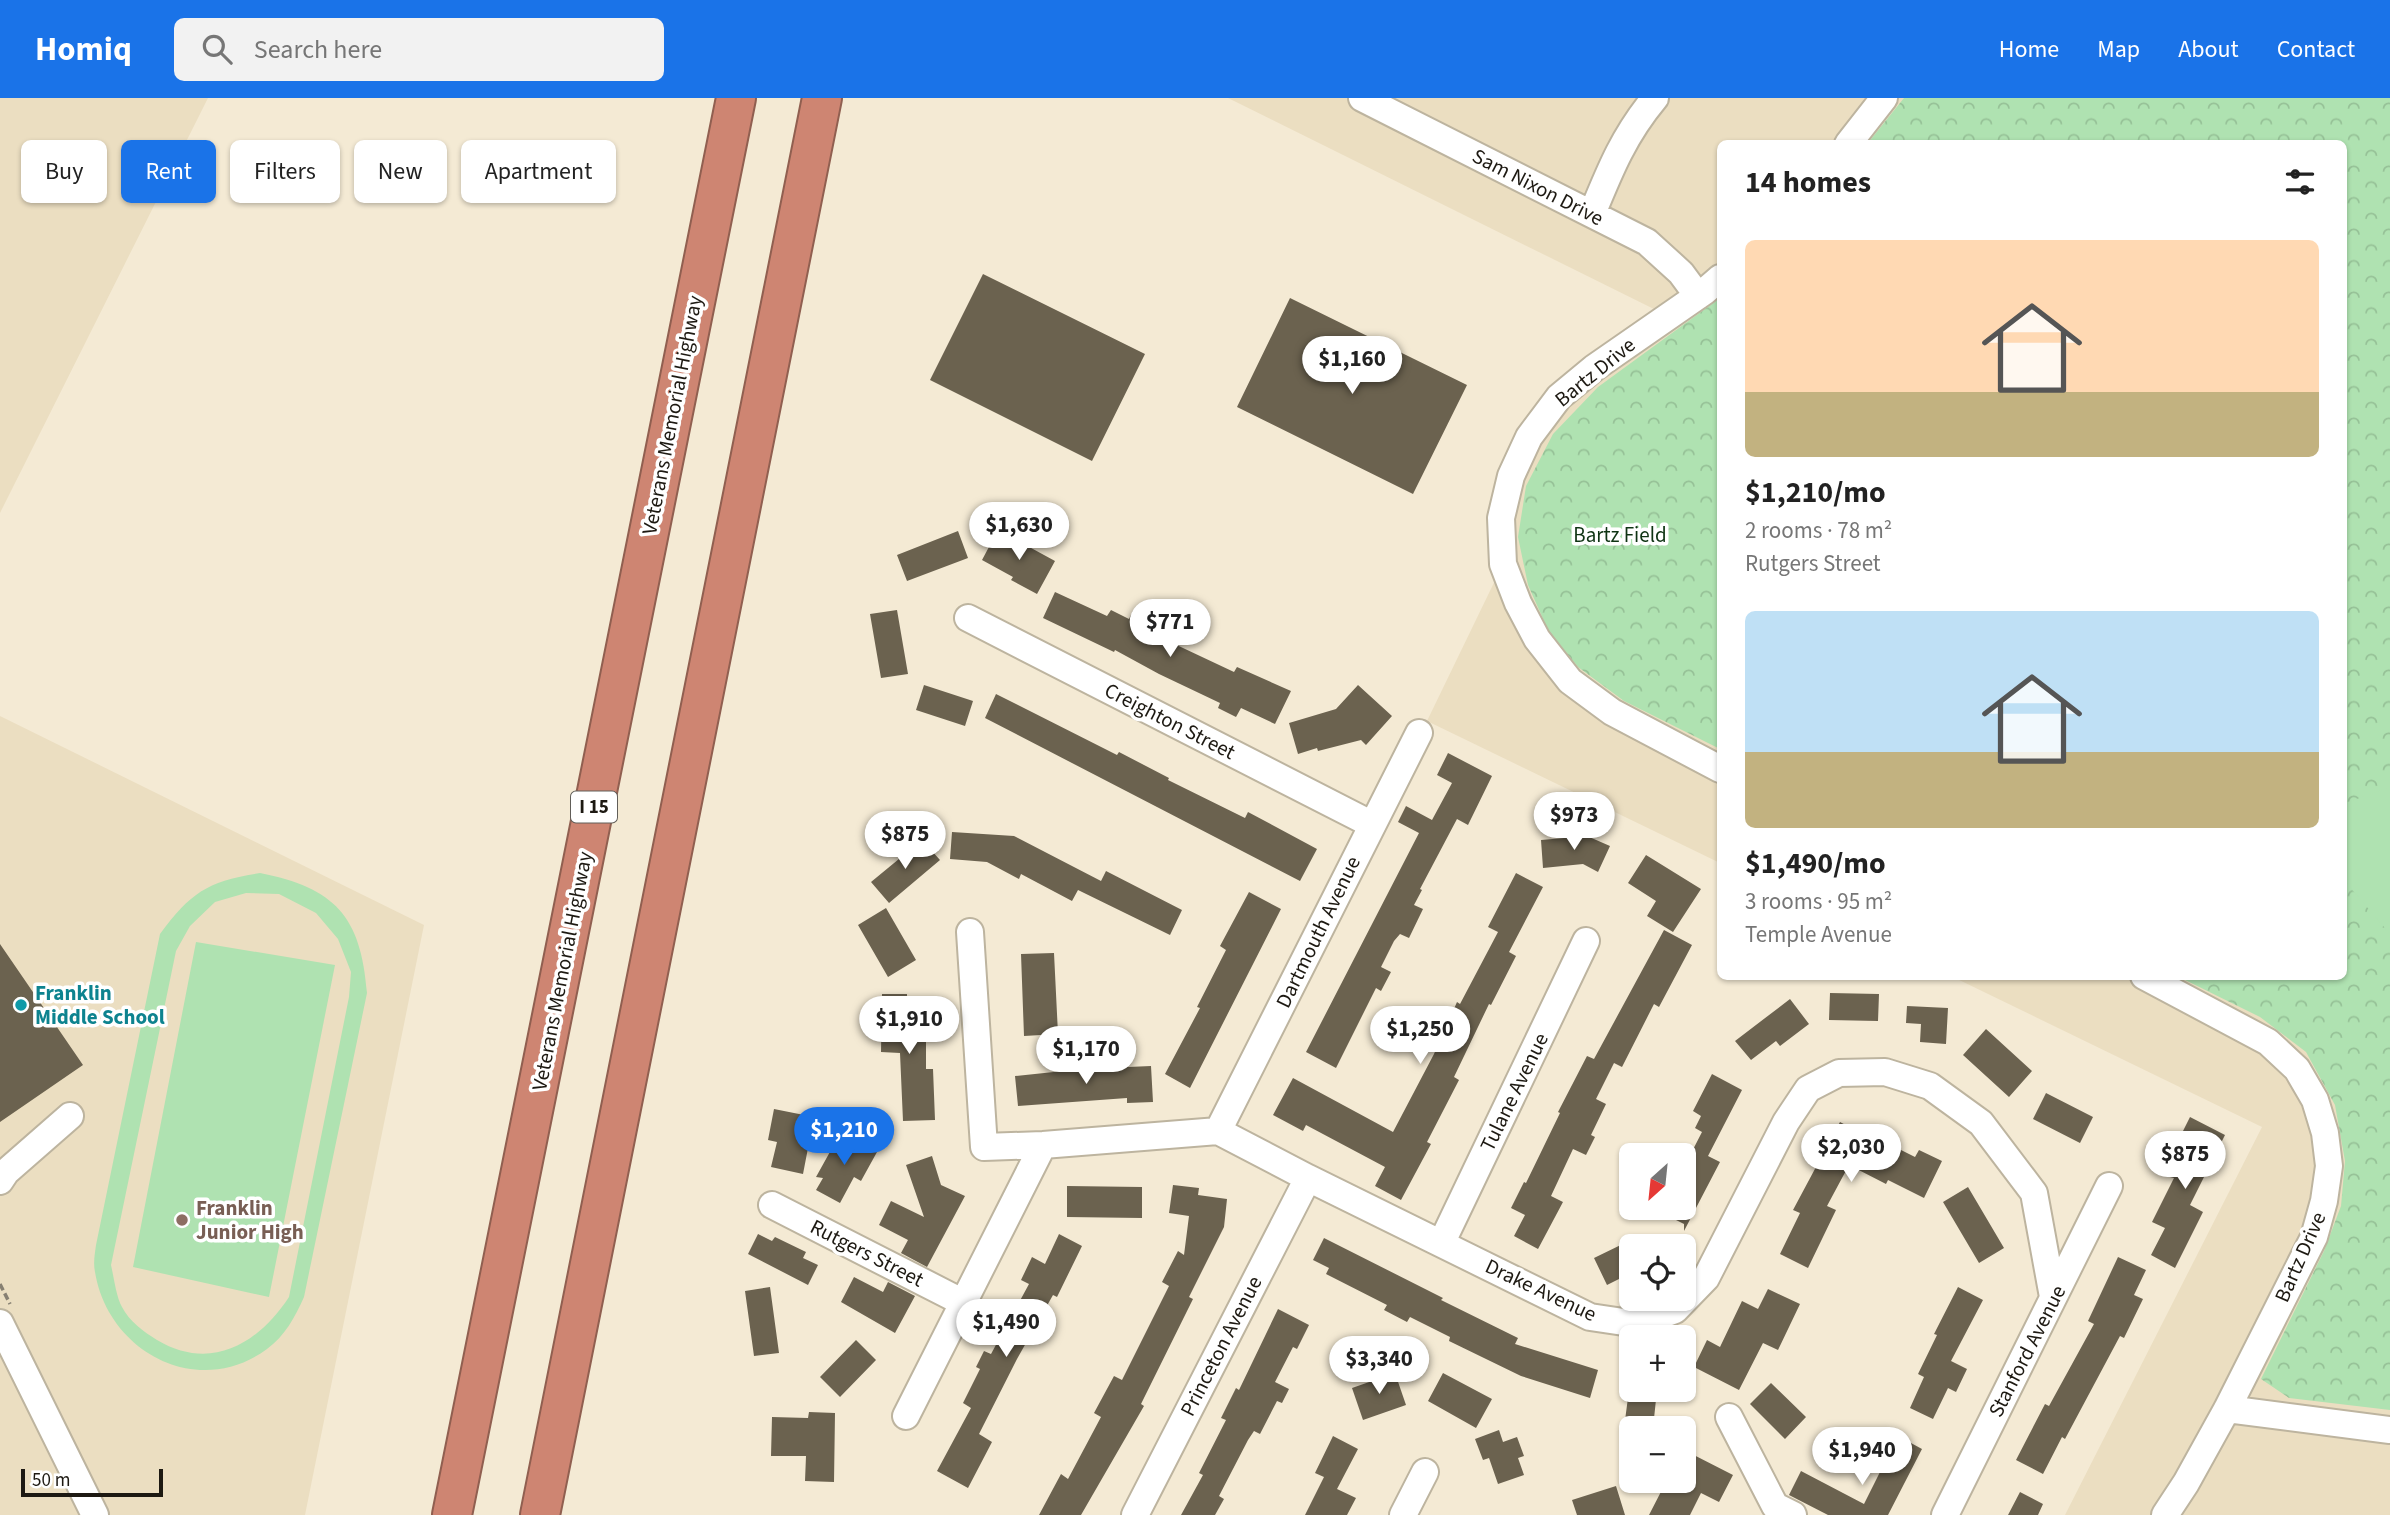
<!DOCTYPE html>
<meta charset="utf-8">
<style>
body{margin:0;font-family:"Source Sans 3",sans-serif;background:#f2f2f2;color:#222;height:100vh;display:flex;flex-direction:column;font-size:26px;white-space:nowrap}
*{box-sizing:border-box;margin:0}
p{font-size:23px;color:#767676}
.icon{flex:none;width:38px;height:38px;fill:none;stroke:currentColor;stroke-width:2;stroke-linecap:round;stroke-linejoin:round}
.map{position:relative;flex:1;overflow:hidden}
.details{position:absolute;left:1717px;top:42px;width:630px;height:840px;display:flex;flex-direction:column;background:#fff;border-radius:10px;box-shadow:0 2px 5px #0004}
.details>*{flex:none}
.top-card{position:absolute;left:21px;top:42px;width:665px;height:63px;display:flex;gap:14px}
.needle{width:46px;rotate:207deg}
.buttons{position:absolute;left:1619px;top:1045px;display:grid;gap:14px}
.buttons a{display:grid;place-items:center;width:77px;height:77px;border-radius:10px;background:#fff;box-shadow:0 2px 5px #0004;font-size:35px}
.scale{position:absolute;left:21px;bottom:18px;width:142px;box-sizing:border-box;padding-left:7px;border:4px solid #1d1912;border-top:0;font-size:19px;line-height:24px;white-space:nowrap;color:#1d1912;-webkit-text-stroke:5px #fff;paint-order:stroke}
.price{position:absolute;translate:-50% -60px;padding:0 16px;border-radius:24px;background:#fff;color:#222;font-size:23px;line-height:46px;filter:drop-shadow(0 2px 4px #0008)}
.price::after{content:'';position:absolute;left:50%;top:42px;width:21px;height:16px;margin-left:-10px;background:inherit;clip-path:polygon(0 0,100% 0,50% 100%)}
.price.selected{background:#1a73e8;color:#fff}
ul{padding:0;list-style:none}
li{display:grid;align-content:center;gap:14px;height:371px;padding:0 28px}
li span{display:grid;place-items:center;height:217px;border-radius:10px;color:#555}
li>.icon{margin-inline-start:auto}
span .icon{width:126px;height:126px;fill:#fffc;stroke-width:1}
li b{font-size:30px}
h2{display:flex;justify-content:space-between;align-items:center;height:84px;padding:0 28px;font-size:30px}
.chip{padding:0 24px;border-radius:10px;background:#fff;box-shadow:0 2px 5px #0004;font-size:24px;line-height:63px}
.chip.selected{background:#1a73e8;color:#fff}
header{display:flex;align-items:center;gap:42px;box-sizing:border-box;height:98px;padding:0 35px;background:#1a73e8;color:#fff}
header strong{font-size:33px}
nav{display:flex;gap:38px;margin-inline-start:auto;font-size:24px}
.search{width:490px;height:63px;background:#f2f2f2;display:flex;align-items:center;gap:18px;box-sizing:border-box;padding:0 24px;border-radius:10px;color:#767676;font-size:26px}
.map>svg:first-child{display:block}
.built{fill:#ebdec1}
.park{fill:url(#park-crowns)}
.pitch{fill:#afe2b1;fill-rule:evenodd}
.building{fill:#6b624f}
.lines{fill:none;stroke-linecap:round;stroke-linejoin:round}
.minor-casing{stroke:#bdb49f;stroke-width:30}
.highway-casing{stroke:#905f50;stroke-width:42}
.path{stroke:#878072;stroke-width:3.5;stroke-dasharray:7 3.5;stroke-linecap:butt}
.minor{stroke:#fff;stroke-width:26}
.highway{stroke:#ce8572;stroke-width:38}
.culture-dot{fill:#0f9aa8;stroke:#fff;stroke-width:2.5}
.education-dot{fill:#8d6e63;stroke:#fff;stroke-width:2.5}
.labels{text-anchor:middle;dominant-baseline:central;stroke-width:7;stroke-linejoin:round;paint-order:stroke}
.shield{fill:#fff;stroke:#615e59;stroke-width:2}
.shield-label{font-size:19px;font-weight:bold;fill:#1d1912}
.street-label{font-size:21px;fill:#1d1912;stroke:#fff}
.park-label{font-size:21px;fill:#0f3413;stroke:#fff}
.culture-label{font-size:21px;font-weight:bold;fill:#0d838f;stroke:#fff;text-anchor:start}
.education-label{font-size:21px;font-weight:bold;fill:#785e54;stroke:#fff;text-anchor:start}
</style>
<header>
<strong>Homiq</strong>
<div class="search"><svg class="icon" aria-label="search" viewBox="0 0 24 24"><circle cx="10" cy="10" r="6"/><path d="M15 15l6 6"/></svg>Search here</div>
<nav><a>Home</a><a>Map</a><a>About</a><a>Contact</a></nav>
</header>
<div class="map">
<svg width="2390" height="1417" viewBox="0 0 2390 1417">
<defs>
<pattern id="park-crowns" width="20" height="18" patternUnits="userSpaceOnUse" patternTransform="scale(1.75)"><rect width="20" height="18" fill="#afe2b1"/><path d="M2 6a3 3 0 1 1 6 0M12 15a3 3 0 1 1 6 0" fill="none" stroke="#96c197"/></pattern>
</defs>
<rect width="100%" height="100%" fill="#f4ead4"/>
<path class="built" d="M0,0H208L0,415Z
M1228,0H2390V1417H2065L2262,1029L1953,879L2343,878V46H1720V765L1427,623L1503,466L1529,339L1668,218Z
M0,618L424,827L305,1417H0Z"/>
<path class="park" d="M1904,0H2390V1312L2289,1300L2261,1281L2324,1153L2341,1108L2345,1063L2335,1007L2306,954L2260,919L2179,879L2343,878V46H1867Z
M1720,200V651L1624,603L1578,569L1548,532L1528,487L1518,439L1526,388L1553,336L1598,289Z"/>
<path class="pitch" d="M2390,689V836L2349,788L2343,777V706Z
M260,775C335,790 361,818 367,895L304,1199C295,1219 285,1238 267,1251C198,1302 108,1254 95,1174C93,1165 95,1155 96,1147L160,836C191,794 208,783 260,775ZM246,795L279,796L316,815L338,841L351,874L349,899L289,1199C258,1246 211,1274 157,1242C144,1234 129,1223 122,1209C116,1198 114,1180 111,1167L176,853L190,828L215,804Z
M196,844L335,867L269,1199L133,1169Z"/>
<path class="building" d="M983,176L1145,256L1092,363L930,282Z
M1290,200L1467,287L1413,396L1237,309Z
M998,432L1055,463L1037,496L1011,482L1013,479L982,462Z
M958,433L968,460L907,483L897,457Z
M1055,494L1107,518L1111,512L1129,521L1133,513L1152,523L1150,529L1168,538L1166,542L1234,574L1237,569L1291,593L1275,626L1241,610L1236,619L1218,610L1220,605L1159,576L1115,552L1114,554L1043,520Z
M897,512L908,576L881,580L870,516Z
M924,587L973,603L965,628L916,612Z
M1358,587L1392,618L1366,647L1361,642L1318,653L1317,650L1298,656L1289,625L1336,611Z
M996,596L1117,657L1119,654L1169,680L1168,682L1245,720L1248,714L1317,751L1300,783L985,620Z
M1448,655L1492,678L1468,727L1457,721L1420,791L1422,792L1414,807L1423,811L1409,840L1400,836L1394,843L1381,869L1391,874L1381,893L1376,890L1336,970L1306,954L1419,735L1398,724L1406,708L1432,722L1452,685L1437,677Z
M952,734L1014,738L1101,783L1106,773L1182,812L1170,837L1078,792L1072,803L1021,776L1019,781L987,764L950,761Z
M1587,738L1610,748L1598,774L1583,766L1543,770L1541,742Z
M922,742L940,762L889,805L871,784Z
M1646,757L1701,791L1673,834L1647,818L1656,803L1628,785Z
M1516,775L1543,789L1509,854L1516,858L1491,907L1489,906L1454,979L1459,982L1427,1044L1431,1046L1401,1102L1375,1088L1385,1069L1306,1027L1303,1033L1273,1017L1293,980L1393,1034L1434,956L1457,904L1460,906L1498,834L1488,829Z
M1249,794L1281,811L1190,990L1165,976L1200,910L1197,909L1226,852L1220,848Z
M886,810L916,862L888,879L858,827Z
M1664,832L1692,847L1659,909L1654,906L1622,969L1614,965L1596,1001L1606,1006L1591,1037L1595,1039L1586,1057L1573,1051L1551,1098L1563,1104L1538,1151L1514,1138L1525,1117L1511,1110L1524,1084L1526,1085L1560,1015L1558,1014L1587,958L1594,961Z
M0,846L83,967L0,1024Z
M1054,855L1058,936L1024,938L1021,856Z
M1830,895L1879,896L1878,923L1829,922Z
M882,896H907V914L926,915V971H933L935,1022L903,1023L900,955L881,954Z
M1790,901L1809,926L1780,948L1776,943L1751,962L1735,943Z
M1907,908L1948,910L1946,946L1920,944L1921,926L1906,925Z
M1986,931L2032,973L2009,999L1963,957Z
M1151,968L1153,1004L1127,1005V1000L1018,1008L1015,978L1082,971Z
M1712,976L1742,992L1708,1058L1720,1064L1684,1133V1126L1652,1110H1684V1069L1702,1034L1695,1030L1701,1018L1693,1013Z
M2046,995L2093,1019L2080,1045L2033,1021Z
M774,1011L814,1019L803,1076L771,1069L777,1044L768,1042Z
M2190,1019L2225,1037L2190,1107L2203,1114L2175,1170L2151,1157L2165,1130L2152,1124L2174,1080L2170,1079L2184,1051L2176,1047Z
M1840,1024L1883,1047L1885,1044L1915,1059L1919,1052L1942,1063L1924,1100L1888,1082L1886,1086L1849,1067L1827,1108L1836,1112L1808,1170L1780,1156L1800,1115L1793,1112Z
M841,1034L877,1054L861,1083L854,1079L840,1105L816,1092L823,1080L816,1079Z
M932,1058L941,1087L965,1098L927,1169L901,1155L908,1142L879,1127L891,1103L924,1119L906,1067Z
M1173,1087L1199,1090L1198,1097L1227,1101L1224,1129L1189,1199L1193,1201L1141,1306L1144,1308L1081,1417H1039L1061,1376L1068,1381L1101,1319L1094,1315L1114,1278L1122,1282L1169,1188L1162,1184L1178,1153L1184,1157L1189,1118L1169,1115Z
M1067,1088L1142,1089V1120L1067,1119Z
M1968,1089L2004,1150L1979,1165L1943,1104Z
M758,1136L772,1143L775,1139L806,1154L803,1160L818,1167L808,1187L748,1156Z
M1059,1136L1082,1148L1057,1199L1053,1197L1017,1261L979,1336L992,1344L968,1390L937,1373L971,1310L963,1305L980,1271L976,1269L984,1253L991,1256L1029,1186L1021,1182L1032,1159L1045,1166Z
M1324,1140L1443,1200L1441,1202L1518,1240L1515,1246L1598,1272L1590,1300L1521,1278L1449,1243L1450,1239L1410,1219L1407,1224L1384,1212L1387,1207L1326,1176L1329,1170L1313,1162Z
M1631,1142V1175L1607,1187L1594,1160Z
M2118,1159L2146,1172L2134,1197L2143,1201L2124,1240L2120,1238L2065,1341L2062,1339L2043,1376L2016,1362L2045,1306L2049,1308L2094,1226L2088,1223Z
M854,1179L883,1194L888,1184L915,1198L895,1235L841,1204Z
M770,1189L779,1255L754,1258L745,1193Z
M1958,1189L1983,1202L1951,1263L1967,1271L1956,1294L1948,1290L1933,1321L1910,1310L1924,1279L1918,1276L1937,1237L1934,1236Z
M1768,1191L1800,1206L1778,1252L1763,1245L1739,1292L1694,1269L1707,1242L1720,1249L1742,1203L1758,1211Z
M1278,1211L1309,1227L1297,1251L1293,1249L1275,1284L1289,1291L1282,1305L1277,1303L1260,1336L1254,1333L1248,1342L1219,1398L1224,1401L1215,1417H1181L1203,1377L1199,1375L1226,1322L1221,1320L1236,1290L1239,1292Z
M856,1242L876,1262L840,1299L820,1279Z
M1395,1275L1406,1307L1363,1322L1352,1290Z
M1443,1275L1492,1301L1476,1330L1428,1303Z
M1771,1285L1806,1319L1785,1341L1750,1306Z
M1629,1292H1657L1653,1330H1624Z
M809,1314L835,1315L834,1384L805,1383L806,1358H771L772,1319L808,1320Z
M1499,1332L1503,1344L1517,1339L1524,1358L1518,1360L1524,1377L1498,1386L1489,1360L1483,1362L1475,1341Z
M1333,1338L1358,1351L1337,1391L1356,1400L1347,1417H1305L1324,1379L1315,1375Z
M1898,1338L1922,1351L1888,1417H1828L1789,1397L1801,1373L1864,1406Z
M1684,1352L1733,1377L1719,1404L1701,1395L1690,1417H1649L1667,1382H1684Z
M1616,1388L1625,1417H1577L1572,1402Z
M2020,1394L2043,1406L2038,1417H2008Z"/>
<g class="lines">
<defs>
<path id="minor" d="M1362,0L1647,144L1681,175L1698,198
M1848,46L1884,0
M1592,116C1610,72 1624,37 1655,0
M1720,180L1705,193L1594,270L1559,299L1529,339L1511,378L1501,420L1503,466L1518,505L1537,541L1570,583L1612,614L1720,671
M968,520L1371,726
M970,834L984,1049L1043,1047L1218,1033L1308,1080L1590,1219L1637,1226L1675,1212L1706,1180L1786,1024L1808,991L1839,975L1885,974L1930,988L1981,1025L2034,1095L2053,1199
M2144,878L2268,944L2297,971L2315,1002L2325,1035L2329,1068L2324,1103L2314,1139L2227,1311L2186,1385L2165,1417
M1218,1033L1419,635
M0,1083L6,1074L70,1018
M772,1107L962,1204
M1442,1144L1586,843
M0,1225L95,1417
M2227,1311L2390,1332
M906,1318L1043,1047
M1729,1319L1775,1408L1793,1417
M1135,1417L1308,1080
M1403,1417L1425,1374
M1945,1417L2109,1088"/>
<path id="highway" d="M452,1417L736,0
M540,1417L822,0"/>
</defs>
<use href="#minor" class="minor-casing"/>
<use href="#highway" class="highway-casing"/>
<path class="path" d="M0,1186L10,1206"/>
<use href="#minor" class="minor"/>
<use href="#highway" class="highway"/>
</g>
<circle class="culture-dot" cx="21" cy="907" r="7"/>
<circle class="education-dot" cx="182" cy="1122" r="7"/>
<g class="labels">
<rect class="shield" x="571" y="693.5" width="46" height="31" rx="5"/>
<g class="shield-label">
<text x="594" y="709">I 15</text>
</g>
<g class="street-label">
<text transform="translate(1538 89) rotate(27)">Sam Nixon Drive</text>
<text transform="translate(1595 274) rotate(-39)">Bartz Drive</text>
<text transform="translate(672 317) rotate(-79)">Veterans Memorial Highway</text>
<text transform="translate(1170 623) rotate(27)">Creighton Street</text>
<text transform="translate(1318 834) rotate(-64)">Dartmouth Avenue</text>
<text transform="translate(562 873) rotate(-79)">Veterans Memorial Highway</text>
<text transform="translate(1514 994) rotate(-64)">Tulane Avenue</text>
<text transform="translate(867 1155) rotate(27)">Rutgers Street</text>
<text transform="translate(2300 1159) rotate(-66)">Bartz Drive</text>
<text transform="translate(1541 1192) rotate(25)">Drake Avenue</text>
<text transform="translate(1221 1248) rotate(-63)">Princeton Avenue</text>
<text transform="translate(2027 1253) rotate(-63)">Stanford Avenue</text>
</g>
<g class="park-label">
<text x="1620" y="437">Bartz Field</text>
</g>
<g class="culture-label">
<text x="35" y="895">Franklin<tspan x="35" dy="24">Middle School</tspan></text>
</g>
<g class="education-label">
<text x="196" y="1110">Franklin<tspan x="196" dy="24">Junior High</tspan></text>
</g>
</g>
</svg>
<div class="buttons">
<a><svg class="needle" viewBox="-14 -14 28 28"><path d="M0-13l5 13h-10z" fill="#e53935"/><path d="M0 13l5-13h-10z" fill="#767676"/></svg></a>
<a><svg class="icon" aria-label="locate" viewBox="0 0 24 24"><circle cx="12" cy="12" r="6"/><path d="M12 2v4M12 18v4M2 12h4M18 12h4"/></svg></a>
<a>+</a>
<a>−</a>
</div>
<div class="scale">50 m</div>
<b class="price" style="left:1352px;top:298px">$1,160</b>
<b class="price" style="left:1019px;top:464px">$1,630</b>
<b class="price" style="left:1170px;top:561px">$771</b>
<b class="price" style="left:1574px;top:754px">$973</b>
<b class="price" style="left:905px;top:773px">$875</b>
<b class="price" style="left:909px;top:958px">$1,910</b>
<b class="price" style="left:1420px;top:968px">$1,250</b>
<b class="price" style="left:1086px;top:988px">$1,170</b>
<b class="price selected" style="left:844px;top:1069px">$1,210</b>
<b class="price" style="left:1851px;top:1086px">$2,030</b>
<b class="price" style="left:2185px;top:1093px">$875</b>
<b class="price" style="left:1006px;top:1261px">$1,490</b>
<b class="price" style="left:1379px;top:1298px">$3,340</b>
<b class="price" style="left:1862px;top:1389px">$1,940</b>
<div class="top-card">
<a class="chip">Buy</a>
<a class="chip selected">Rent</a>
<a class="chip">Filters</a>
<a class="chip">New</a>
<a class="chip">Apartment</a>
</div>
<section class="details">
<h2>14 homes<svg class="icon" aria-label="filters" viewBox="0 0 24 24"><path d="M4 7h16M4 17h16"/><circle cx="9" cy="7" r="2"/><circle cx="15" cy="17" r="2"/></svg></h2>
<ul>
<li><span style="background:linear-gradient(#ffd9b3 70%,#c2b280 0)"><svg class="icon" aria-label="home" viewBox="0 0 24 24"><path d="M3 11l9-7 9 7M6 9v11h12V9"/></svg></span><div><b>$1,210/mo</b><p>2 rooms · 78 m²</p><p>Rutgers Street</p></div></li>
<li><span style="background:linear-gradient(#bfe0f5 65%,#c2b280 0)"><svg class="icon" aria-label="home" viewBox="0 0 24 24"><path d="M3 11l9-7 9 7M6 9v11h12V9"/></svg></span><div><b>$1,490/mo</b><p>3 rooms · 95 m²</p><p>Temple Avenue</p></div></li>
</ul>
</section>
</div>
